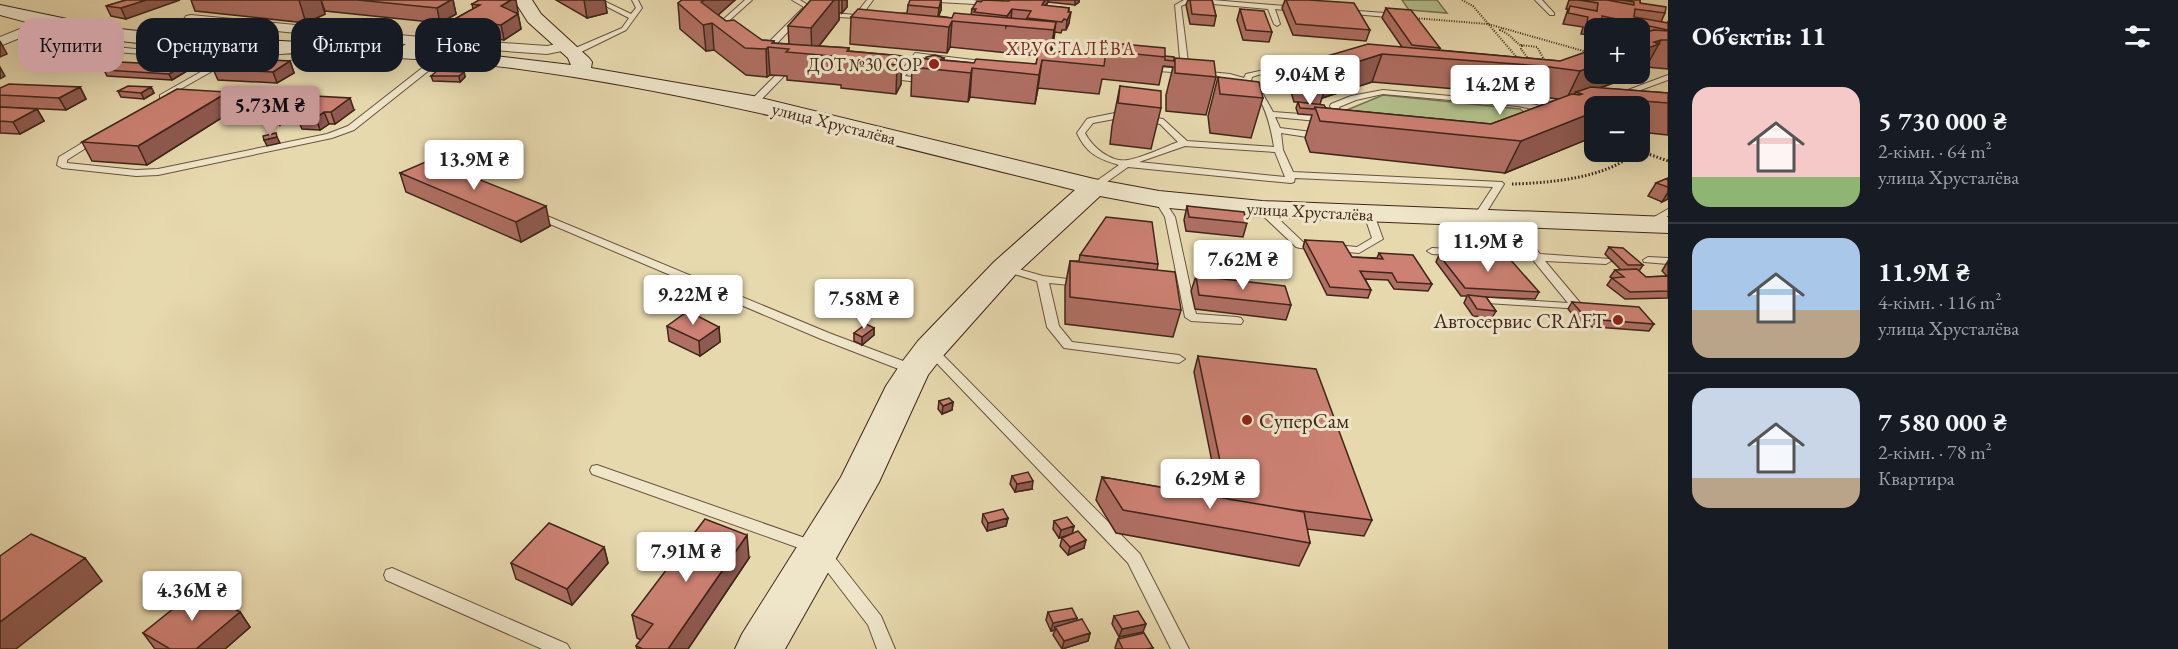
<!DOCTYPE html>
<html lang="uk">
<meta charset="utf-8">
<style>
body{margin:0;font-family:"EB Garamond",serif;background:#242831;color:#f1f3f6;height:100vh;display:flex;flex-direction:column;font-size:22px;white-space:nowrap}
*{box-sizing:border-box;margin:0}
p{font-size:20px;color:#9ea1a6}
.icon{flex:none;width:33px;height:33px;fill:none;stroke:currentColor;stroke-width:2;stroke-linecap:round;stroke-linejoin:round}
.map{position:relative;flex:1;overflow:hidden}
.details{display:flex;flex-direction:column;background:#171b24;width:510px}
.details>*{flex:none}
.top-card{position:absolute;left:18px;top:18px;width:570px;height:54px;display:flex;gap:12px}
.controls{position:absolute;left:1584px;top:18px;display:grid;gap:12px}
.controls a{display:grid;place-items:center;width:66px;height:66px;border-radius:12px;background:#171b24;box-shadow:0 6px 24px #0002;font-size:30px}
.price{position:absolute;translate:-50% -51px;padding:0 14px;border-radius:6px;background:#fff;color:#222;font-size:20px;line-height:39px;filter:drop-shadow(0 2px 3px #0008)}
.price::after{content:'';position:absolute;left:50%;top:36px;width:18px;height:14px;margin-left:-9px;background:inherit;clip-path:polygon(0 0,100% 0,50% 100%)}
.price.active{background:#c59692;color:#111}
ul{padding:0;list-style:none}
li{display:flex;align-items:center;gap:18px;height:150px;padding:0 24px}
li+li{border-top:2px solid #363941}
li span{display:grid;place-items:center;flex:none;width:168px;height:120px;border-radius:18px;color:#555}
li>.icon{margin-inline-start:auto}
span .icon{width:72px;height:72px;fill:#fffc;stroke-width:1}
li b{font-size:26px}
h2{display:flex;justify-content:space-between;align-items:center;height:72px;padding:0 24px;font-size:26px}
.pill{padding:0 21px;border-radius:18px;background:#171b24;box-shadow:0 6px 24px #0002;font-size:21px;line-height:54px}
.pill.active{background:#c59692;color:#111}
main{display:flex;flex:1;min-height:0}
.map>svg:first-child{display:block}
.green{fill:#b3c08c;stroke:#797352;stroke-width:1.5}
.lines{fill:none;stroke-linecap:round;stroke-linejoin:round}
.service-casing{stroke:#69533e;stroke-width:2}
.minor-casing{stroke:#69533e;stroke-width:2}
.secondary-casing{stroke:#3f2619;stroke-width:2}
.path-far1{stroke:#3f2619;stroke-width:2;stroke-dasharray:1 1.5;stroke-linecap:butt}
.path{stroke:#3f2619;stroke-width:3;stroke-dasharray:1.5 2;stroke-linecap:butt}
.service{fill:#efe6ca;fill-rule:evenodd}
.minor{fill:#efe6ca;fill-rule:evenodd}
.secondary{fill:#efe6ca;fill-rule:evenodd}
.wall{fill:#af6f63;stroke:#3f2619;stroke-width:1.5;fill-rule:evenodd}
.shaded-wall{fill:#8f5a50;stroke:#3f2619;stroke-width:1.5}
.building{fill:#cc8173;stroke:#3f2619;stroke-width:1.5}
.poi-dot{fill:#8f2418;stroke:#efe6ca;stroke-width:2}
.labels{text-anchor:middle;dominant-baseline:central;stroke-width:6;stroke-linejoin:round;paint-order:stroke}
.far-neighbourhood-label{font-size:18px;letter-spacing:1.5px;fill:#7a1f14;stroke:#efe6ca}
.far-poi-label{font-size:18px;fill:#3f2619;stroke:#efe6ca;text-anchor:end}
.far-street-label{font-size:18px;fill:#3f2619;stroke:#efe6ca}
.poi-label{font-size:21px;fill:#3f2619;stroke:#efe6ca;text-anchor:end}
</style>
<main>
<div class="map">
<svg width="1668" height="649" viewBox="0 0 1668 649">
<rect width="100%" height="100%" fill="#e7d9ae"/>
<filter id="stains"><feTurbulence type="fractalNoise" baseFrequency=".00333" numOctaves="4"/><feColorMatrix values="0 0 0 0 .2 0 0 0 0 .09 0 0 0 0 .02 0 0 0 .5 -.17"/></filter>
<radialGradient id="worn" r=".72"><stop offset=".6" stop-color="#630" stop-opacity="0"/><stop offset="1" stop-color="#630" stop-opacity=".3"/></radialGradient>
<path class="green" d="M1402,0H1437L1447,13L1409,10Z
M1383,95L1520,109L1529,116L1453,145L1358,134L1347,110Z"/>
<g class="lines">
<defs>
<path id="service" d="M594,0H602L631,14L636,8L632,0H638L642,8L626,30L577,54H571V50L622,28L629,18Z
M745,0H752L722,27L725,30L724,31H720L716,28V26Z
M792,0H800L811,7L767,54H761V50L804,7Z
M867,0H873L862,15L869,17V19L825,16L822,14L825,12L855,15Z
M936,0H973L995,3L992,5L939,2Z
M1184,0H1212L1297,7L1300,9L1297,11L1275,9L1280,24L1277,26L1274,24L1268,9L1191,2L1181,6L1189,70L1230,74L1244,78L1246,74L1315,59L1319,61L1258,75L1252,77L1251,81L1259,87L1273,112L1328,116L1332,119L1328,122L1275,117L1280,128L1320,133L1324,136L1320,139L1281,133L1283,150L1293,172L1502,182L1504,184L1481,221L1477,222L1472,219L1493,187L1295,178L1294,182L1291,183L1128,167L1097,189H1091V185L1119,165C1098,159 1086,153 1077,133L1087,119L1090,118L1120,112L1163,119L1187,141L1274,147C1271,128 1266,105 1253,90C1238,73 1171,73 1148,70L1144,68L1148,66L1181,69L1175,5ZM1120,118L1160,124L1178,142C1162,148 1144,157 1128,160C1111,163 1092,147 1085,133L1093,123ZM1185,146L1275,152L1285,177L1139,162Z
M1535,0H1542L1554,13V15H1550Z
M1344,10L1399,14L1402,16L1399,18L1342,13V11Z
M19,31C51,32 83,43 115,47C175,54 236,53 296,49L300,51L296,53L237,57L163,99H160V95L227,57L168,56L116,52L17,34L16,33Z
M915,53L990,62L994,64L990,66L920,57L905,76L928,79V83L883,78L882,76L886,74L898,75Z
M440,54L447,56L354,130L332,138L158,175L136,176L62,168L57,165L59,157L97,134L100,135V139L67,160V163L136,170L158,169L327,134L348,126Z
M777,74L784,76L756,105H750V101Z
M1668,75V80L1619,98L1612,96Z
M1383,90L1518,102L1537,105L1552,115L1545,117L1532,109L1518,106L1383,94L1356,100L1339,107L1343,120L1339,123L1335,120L1330,106L1331,104L1351,96Z
M1159,196L1162,197L1175,217L1196,314L1237,317L1241,318L1243,321L1241,324L1191,321L1185,317L1165,217L1154,199Z
M1262,206L1266,207L1303,242L1357,247L1372,238L1364,214L1369,211L1374,214L1383,239L1359,253L1300,248L1296,247L1258,211L1257,209Z
M1668,209V216L1651,226H1643L1642,224Z
M535,211L829,333L919,367L920,370L914,374L909,373L821,339L531,216L530,214Z
M1505,216L1509,217L1540,254L1610,259L1611,261L1606,264L1545,261L1582,305L1584,307L1582,309L1471,302L1469,300L1471,298L1475,297L1568,303L1533,260L1432,254L1427,251L1432,248L1528,253L1500,219Z
M1648,257L1668,258V264L1644,262L1643,260Z
M1005,265L1043,276L1084,281L1086,283L1080,286L1049,283L1059,326L1072,342L1179,355L1185,359L1179,363L1064,348L1047,327L1037,281L1001,270L999,268Z
M930,345L934,346L1140,554L1189,649H1171L1128,563L926,352L924,349Z
M597,465L825,545L881,616L895,649H877L868,625L813,553L592,474L590,470L592,466Z
M392,568L567,644L570,649H542L386,580L384,575L386,570Z"/>
<path id="minor" d="M191,15L420,37L547,46L567,42L574,46L572,49L547,54L423,45L401,57L394,53L406,44L186,22L184,19L186,16Z
M47,18L54,22L52,25L0,46V37Z"/>
<path id="secondary" d="M514,0H532L541,14L589,58L592,62L591,68L753,96L1094,179L1159,191L1262,201L1668,217V233L1262,217L1159,207L1100,196L1016,274L942,357L928,375L879,482L785,649H735L742,634L841,477L886,386L902,362L918,341L994,262L1075,190C888,144 703,93 512,68C380,51 245,57 113,40C75,35 37,25 0,15V5L110,28L176,35L443,50L571,65L568,58L528,22Z"/>
</defs>
<use href="#service" class="service-casing"/>
<use href="#minor" class="minor-casing"/>
<use href="#secondary" class="secondary-casing"/>
<path class="path-far1" d="M1462,0L1473,6L1519,60
M1414,18L1488,24L1594,54
M1502,28L1500,30C1512,35 1513,41 1522,46L1521,49L1530,61
M1521,45L1537,47L1545,61"/>
<path class="path" d="M279,125L295,119
M1640,151L1668,161
M1512,184C1550,183 1607,178 1636,152"/>
<use href="#service" class="service"/>
<use href="#minor" class="minor"/>
<use href="#secondary" class="secondary"/>
</g>
<path class="wall" d="M126,0V19L111,16L106,6Z
M191,0H321L325,14L306,23L195,11Z
M321,0H453L456,14L440,23L325,11Z
M556,0H605L607,13L587,18Z
M682,0H735L718,15L726,21L762,40L774,41V43L789,44L788,26L811,0H847V7L842,13H839V20L819,46L849,48V51L902,56L901,84L896,94L841,88V85L787,80V76L770,75L767,77L746,75L714,50L706,51L680,29L678,3Z
M941,0V10L938,16L952,18L971,15L972,9L1009,1L1010,0H1079V2L1075,5L1048,2L1046,6L1069,8V23L1066,30H1062L1061,33L1055,32L1052,51L1099,56L1101,42L1165,56L1174,60L1216,77L1206,115L1166,111V95L1173,67L1163,66L1159,85L1102,79L1099,94L1038,88L1035,104L970,97L968,102L911,96L912,67L926,59L944,58V60L974,63L1036,64L1038,56L950,47L947,53L850,44L851,17L907,13L908,5Z
M1188,0H1212L1216,16L1214,26L1190,24L1186,5Z
M1285,0H1309L1370,30L1366,41L1293,35L1282,8Z
M1569,0H1640V3L1665,13L1661,22L1667,23L1668,21V69L1646,67L1644,71L1640,73V28H1594V36L1581,34L1583,27L1563,24L1568,9H1566Z
M472,4L518,12L517,13L518,14L521,29L504,40L456,35L453,20L473,9Z
M1386,8L1440,48L1439,50L1560,61L1638,74L1600,88L1668,93V135L1640,132V106H1594L1593,137L1505,173L1310,152L1305,138L1312,115L1298,114L1296,108L1298,102H1294L1291,92L1300,64L1402,47L1382,18ZM1372,82L1529,95L1558,99L1491,124L1326,108L1320,104L1322,98Z
M1240,9L1272,32L1269,42L1243,40L1237,20Z
M204,56L185,67L187,71L172,80L107,76L104,70L160,64L152,63L150,58Z
M290,61L294,73L277,83L218,80L213,69Z
M307,62L330,63L321,68H309Z
M464,72L465,77L460,82L433,81L431,76Z
M1218,77L1263,98L1251,138L1210,133L1208,116Z
M1120,86L1161,108L1151,149L1110,144L1112,126Z
M80,87L86,99L66,110L0,107V88Z
M151,87L154,93L144,99L121,97L118,91Z
M231,98L354,110L335,124H329L320,130L302,129L298,120L226,115L147,165L92,161L82,142Z
M0,107L37,109L44,121L20,134L0,133Z
M400,173L550,226L521,242L406,192Z
M1668,178V199L1662,202L1648,196L1656,183Z
M1187,206L1247,223L1243,237L1186,231L1184,220Z
M1305,240L1352,257L1377,258L1379,253L1432,284L1428,291L1394,289L1388,280L1365,279L1371,290L1368,298L1327,295L1303,247Z
M1609,247L1643,265L1639,271L1646,277L1667,276L1662,271L1668,261V298L1625,299L1607,285L1612,278L1610,277L1615,270H1621L1605,254Z
M1080,255L1158,264L1157,270L1181,310L1173,337L1065,324V287L1070,261H1079Z
M1439,255L1539,292L1535,299L1486,297L1496,311L1492,318L1473,316L1464,303L1467,296H1461L1436,262Z
M1196,276L1291,305L1286,320L1195,309L1191,291Z
M1572,302L1654,324L1649,331L1582,326L1568,309Z
M667,326L719,327L720,342L700,356L669,341Z
M874,328V335L862,345L854,341V333Z
M1198,356L1372,520L1364,536L1307,529L1310,543L1299,566L1116,533L1096,500L1102,477L1219,497L1194,372Z
M939,401L953,402L952,410L942,414L938,409Z
M1012,476L1032,489L1015,492L1010,484Z
M983,514L1008,518L1006,526L987,531L982,522Z
M1054,521L1074,526L1072,534L1084,548L1068,555L1060,546L1062,538L1071,534L1059,538L1053,529Z
M604,547L608,563L572,605L516,579L511,563Z
M749,558L688,649H637L636,646L641,640L637,638L632,615Z
M240,612L250,627L225,649H155L143,633Z
M1048,612L1077,618L1076,621L1090,633L1088,641L1062,649L1053,635L1055,630L1051,631L1046,620Z
M1114,616L1143,632L1119,637L1112,624Z
M1118,639L1153,648L1152,649H1116L1115,648Z"/>
<path class="shaded-wall" d="M146,0H180L126,19L121,8Z
M299,0H321L325,14L306,23Z
M451,0H453L456,14L440,23L437,8Z
M511,0H516L518,12L504,21L501,6Z
M584,0H605L607,13L587,18Z
M704,0H735L708,24L712,23L714,50L706,51L701,2Z
M834,0H839V20L812,55L811,28Z
M842,0H847V7L842,13Z
M941,0V10L938,18L939,8Z
M1045,0H1048V2L1040,15L1042,5Z
M1075,0H1079V2L1075,5Z
M1012,9L1011,20L1006,27L1007,16Z
M1071,12L1069,23L1066,30L1067,20Z
M518,14L521,29L504,40L501,25Z
M952,21L950,47L947,53L949,27Z
M1056,22L1052,49L1050,57L1054,30Z
M1661,40L1644,71L1640,73V51L1654,42Z
M0,41L7,54L0,57Z
M768,47L770,75L767,77L766,49Z
M202,51L204,56L185,67L187,71L172,80L169,74L175,65Z
M1382,54L1372,82L1322,98L1330,75L1328,71Z
M902,56L901,84L896,94L897,65Z
M328,57L330,63L321,68L319,63Z
M1042,60L1038,88L1035,104L1039,75Z
M290,61L294,73L277,83L273,72Z
M1594,66V74H1638L1582,94L1576,92L1573,98L1566,100L1580,71Z
M0,67L5,76L0,79Z
M972,68L970,97L968,102L971,73Z
M464,72L465,77L460,82L459,76Z
M80,87L86,99L66,110L59,98Z
M151,87L154,93L144,99L141,93Z
M228,92L233,104H222L226,115L147,165L138,146Z
M350,98L354,110L335,124L331,112Z
M1618,99L1614,106H1599L1601,104Z
M37,109L44,121L20,134L13,122Z
M324,112L329,124L320,130L316,118Z
M1594,112V134L1593,137L1505,173L1521,141Z
M277,137L280,143L267,146L264,140Z
M1668,192V199L1662,202Z
M546,206L550,226L521,242L516,222Z
M719,327L720,342L700,356L699,341Z
M874,328V335L862,345V337Z
M953,402L952,410L942,414L943,406Z
M1033,481L1032,489L1015,492L1017,484Z
M1008,518L1006,526L987,531L988,523Z
M1074,526L1072,534L1059,538L1061,530Z
M747,535L749,558L688,649H668Z
M1086,540L1084,548L1068,555L1070,547Z
M604,547L608,563L572,605L567,589Z
M85,558L102,581L16,649H0V622Z
M240,612L250,627L225,649H196Z
M1077,618L1075,626L1055,627V630L1051,631L1053,623Z
M1146,624L1143,632L1119,637L1122,629Z
M1090,633L1088,641L1062,649L1064,641Z"/>
<path class="building" d="M126,0H146L121,8L106,6Z
M358,0H451L437,8Z
M479,0H511L501,6L518,14L501,25L453,20L480,5L472,4Z
M682,0H704L701,2L726,21L734,20L762,40L774,41L772,43L849,48L847,51L902,56L897,65L841,60L843,57L786,52L789,49L768,47L766,49L745,48L712,23L703,25L678,3Z
M811,0H834L811,28L788,26Z
M910,0H941L939,8L908,5Z
M983,0L1009,1L1010,0H1045L1042,5L1069,8L1068,12H1071L1067,20L1064,19L1062,22L1027,18L1031,11L1012,9L1007,16L974,12L976,9H972L977,1L981,2Z
M1190,0H1212L1216,16L1192,14Z
M1286,0H1309L1354,3L1370,30L1296,24Z
M1579,0H1607L1634,5V2L1622,0H1640V3L1666,7L1665,13L1635,9L1634,17L1668,23V30L1602,16V19L1620,22L1619,28L1587,23L1588,17L1568,13L1570,6L1597,11L1598,3Z
M1386,8L1411,10L1440,48L1412,45Z
M858,9L952,18L954,13L1056,22L1054,30L952,21L949,27L851,17Z
M1240,9L1264,11L1272,32L1246,30Z
M1654,30L1668,31V40H1661L1654,42L1659,44L1640,51V37L1644,35L1640,34Z
M1101,42L1165,48V57L1106,51L1104,66L1042,60L1039,75L972,68L971,73L912,67L917,58L974,63L976,59L1036,64L1039,50L1100,56Z
M1368,44L1560,61L1594,49V66L1580,71L1542,66L1382,54L1328,71L1330,75L1304,73L1300,64Z
M167,49L202,51L175,65L184,66L169,74L104,70L120,62L158,64L169,59L150,58Z
M935,55L944,58L940,60L926,59V57Z
M1165,56L1174,57V61L1165,60Z
M316,57H328L319,63L307,62Z
M231,58L290,61L273,72L213,69Z
M1175,58L1214,61L1216,77L1175,73Z
M437,71L464,72L459,76H431Z
M1218,77L1259,82L1263,98L1220,94Z
M9,84L80,87L59,98L0,95V88Z
M128,86L151,87L141,93L118,91Z
M1120,86L1161,91V108L1118,103Z
M1591,87L1668,93V103L1618,99L1601,104L1609,106H1594V112L1521,141L1320,121L1315,107L1491,124L1572,94L1579,95L1582,94L1576,92Z
M177,89L228,92L138,146L82,142Z
M240,92L350,98L331,112H324L316,118L297,117L309,108L222,104Z
M1298,102L1324,105L1326,108L1315,107L1314,109L1300,108Z
M0,107L37,109L13,122L0,121Z
M276,133L277,137L264,140L263,136Z
M430,160L546,206L516,222L400,173Z
M1668,178V187L1656,183Z
M1187,206L1244,212L1247,223L1189,217Z
M1106,217L1152,222L1158,264L1080,255Z
M1305,240L1343,242L1352,257L1383,259L1379,253L1413,255L1432,284L1397,282L1392,273L1360,271L1371,290L1330,287Z
M1609,247L1623,248L1643,265H1628Z
M1439,255L1509,258L1539,292L1465,288Z
M1070,261L1175,272L1181,310L1070,297Z
M1637,269L1646,277L1668,276V291L1630,292L1612,278L1624,277L1615,270Z
M1196,276L1285,286L1291,305L1199,295Z
M1468,295L1486,297L1496,311L1477,309Z
M1572,302L1639,307L1654,324L1587,319Z
M688,311L719,327L699,341L667,326Z
M866,324L874,328L862,337L854,333Z
M1198,356L1316,369L1372,520L1294,510L1228,499Z
M949,398L953,402L943,406L939,401Z
M1028,472L1033,481L1017,484L1012,476Z
M1102,477L1304,512L1310,543L1123,510Z
M1003,509L1008,518L988,523L983,514Z
M1067,517L1074,526L1061,530L1054,521Z
M705,519L747,535L668,649H643L636,646L653,624L632,615Z
M549,523L604,547L567,589L511,563Z
M1078,531L1086,540L1070,547L1062,538Z
M31,534L85,558L0,622V556Z
M198,589L240,612L196,649H170L143,633Z
M1072,608L1077,618L1053,623L1048,612Z
M1138,611L1146,624L1122,629L1114,616Z
M1082,619L1090,633L1064,641L1055,627Z
M1144,633L1153,648L1146,649H1123L1118,639Z"/>
<g class="poi-dot">
<circle cx="934" cy="64" r="6"/>
<circle cx="1618" cy="320" r="6"/>
<circle cx="1247" cy="420" r="6"/>
</g>
<g class="labels">
<g class="far-neighbourhood-label">
<text x="1071" y="48">ХРУСТАЛЁВА</text>
</g>
<g class="far-poi-label">
<text x="922" y="64">ДОТ №30 СОР</text>
</g>
<g class="far-street-label">
<text transform="translate(834 123) rotate(14)">улица Хрусталёва</text>
<text transform="translate(1310 211) rotate(3)">улица Хрусталёва</text>
</g>
<g class="poi-label">
<text x="1606" y="320">Автосервис CRAFT</text>
<text x="1259" y="420" text-anchor="start">СуперСам</text>
</g>
</g>
<rect width="100%" height="100%" filter="url(#stains)"/>
<rect width="100%" height="100%" fill="url(#worn)"/>
</svg>
<div class="controls">
<a>+</a>
<a>−</a>
</div>
<b class="price" style="left:1310px;top:106px">9.04M ₴</b>
<b class="price" style="left:1500px;top:116px">14.2M ₴</b>
<b class="price active" style="left:270px;top:137px">5.73M ₴</b>
<b class="price" style="left:474px;top:191px">13.9M ₴</b>
<b class="price" style="left:1488px;top:273px">11.9M ₴</b>
<b class="price" style="left:1243px;top:291px">7.62M ₴</b>
<b class="price" style="left:693px;top:326px">9.22M ₴</b>
<b class="price" style="left:864px;top:330px">7.58M ₴</b>
<b class="price" style="left:1210px;top:510px">6.29M ₴</b>
<b class="price" style="left:686px;top:583px">7.91M ₴</b>
<b class="price" style="left:192px;top:622px">4.36M ₴</b>
<div class="top-card">
<a class="pill active">Купити</a>
<a class="pill">Орендувати</a>
<a class="pill">Фільтри</a>
<a class="pill">Нове</a>
</div>
</div>
<section class="details">
<h2>Об’єктів: 11<svg class="icon" aria-label="filters" viewBox="0 0 24 24"><path d="M4 7h16M4 17h16"/><circle cx="9" cy="7" r="2"/><circle cx="15" cy="17" r="2"/></svg></h2>
<ul>
<li><span style="background:linear-gradient(#f6c9c9 75%,#8fb573 0)"><svg class="icon" aria-label="home" viewBox="0 0 24 24"><path d="M3 11l9-7 9 7M6 9v11h12V9"/></svg></span><div><b>5 730 000 ₴</b><p>2-кімн. · 64 m²</p><p>улица Хрусталёва</p></div></li>
<li><span style="background:linear-gradient(#a9c7e8 60%,#b9a48a 0)"><svg class="icon" aria-label="home" viewBox="0 0 24 24"><path d="M3 11l9-7 9 7M6 9v11h12V9"/></svg></span><div><b>11.9M ₴</b><p>4-кімн. · 116 m²</p><p>улица Хрусталёва</p></div></li>
<li><span style="background:linear-gradient(#c9d6e8 75%,#b9a48a 0)"><svg class="icon" aria-label="home" viewBox="0 0 24 24"><path d="M3 11l9-7 9 7M6 9v11h12V9"/></svg></span><div><b>7 580 000 ₴</b><p>2-кімн. · 78 m²</p><p>Квартира</p></div></li>
</ul>
</section>
</main>
